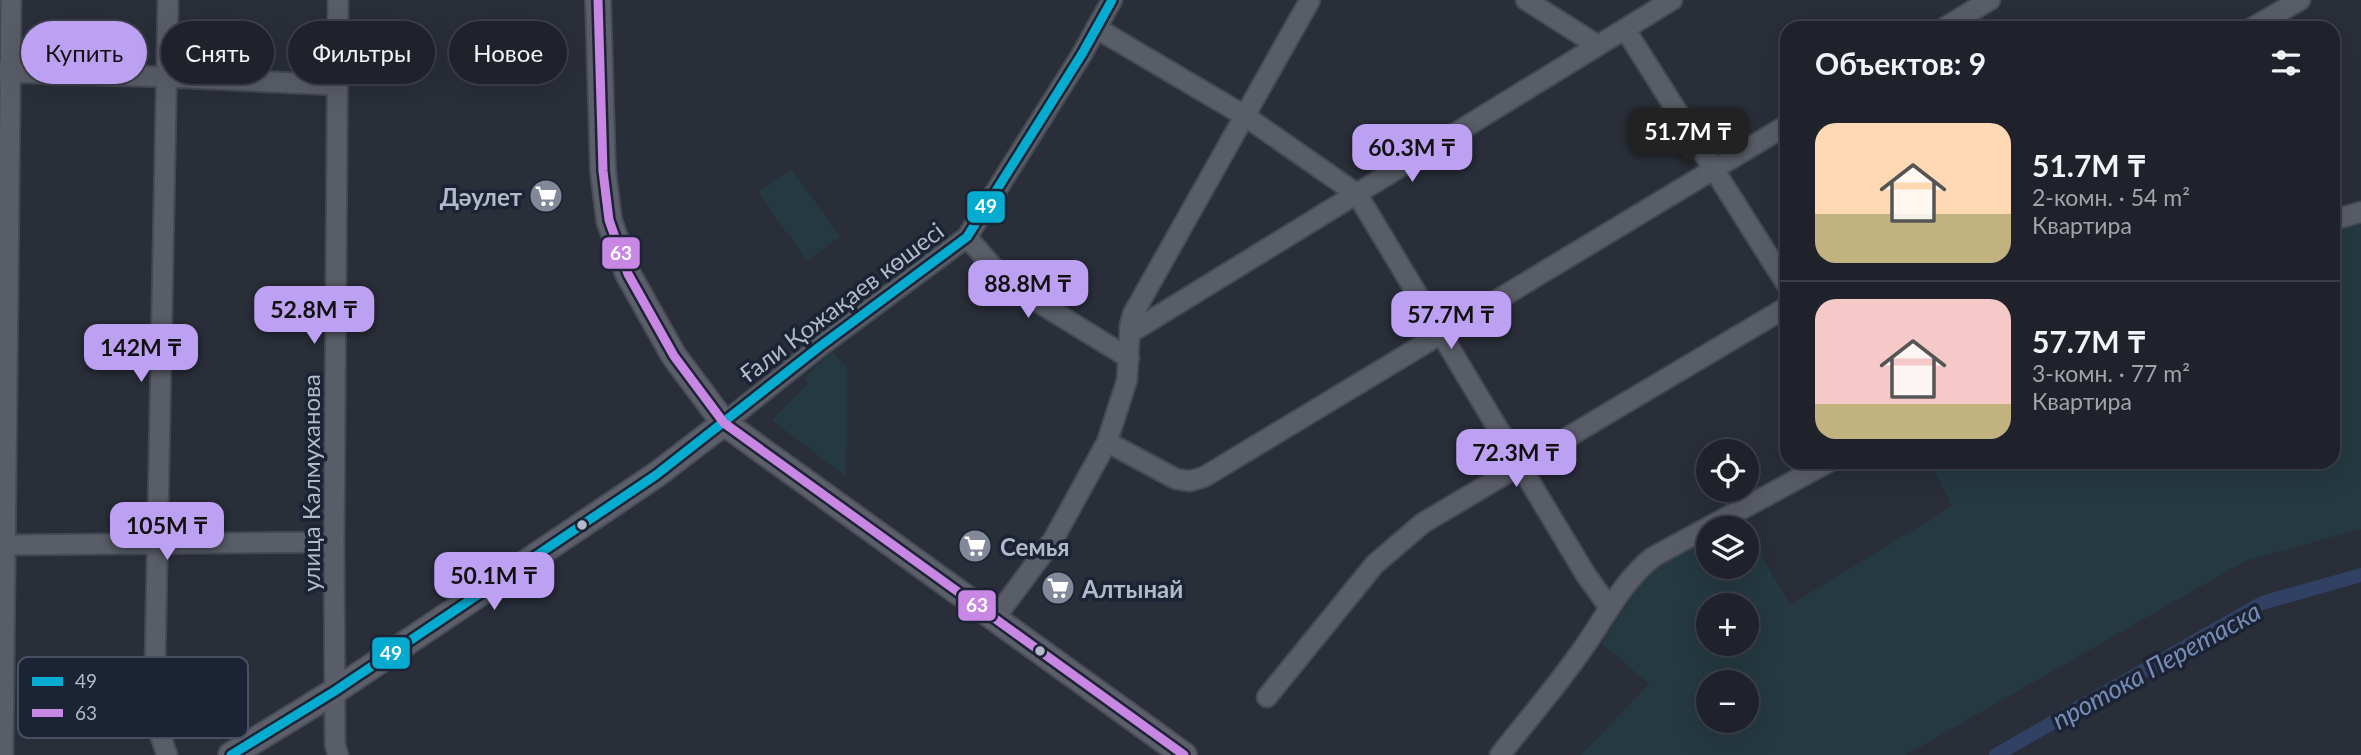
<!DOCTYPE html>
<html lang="ru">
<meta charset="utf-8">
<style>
body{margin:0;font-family:Lato,sans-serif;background:#272a33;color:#f1f3f6;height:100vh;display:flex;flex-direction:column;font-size:26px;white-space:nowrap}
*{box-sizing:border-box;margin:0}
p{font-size:23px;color:#a1a4a9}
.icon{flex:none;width:38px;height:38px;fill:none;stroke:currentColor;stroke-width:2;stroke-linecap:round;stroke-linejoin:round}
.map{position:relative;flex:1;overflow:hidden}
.details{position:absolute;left:1780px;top:21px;width:560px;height:448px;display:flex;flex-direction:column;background:#1f222b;border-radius:21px;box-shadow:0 7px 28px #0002,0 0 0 2px #3c3f47}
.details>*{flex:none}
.guide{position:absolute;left:21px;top:21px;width:665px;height:63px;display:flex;gap:14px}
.controls{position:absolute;left:1696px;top:439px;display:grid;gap:14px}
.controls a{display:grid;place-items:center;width:63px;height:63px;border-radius:50%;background:#1f222b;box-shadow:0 7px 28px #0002,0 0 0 2px #3c3f47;font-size:35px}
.price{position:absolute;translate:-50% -60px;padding:0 16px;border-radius:14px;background:#bca0f2;color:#111;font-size:23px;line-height:46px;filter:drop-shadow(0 2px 4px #0008)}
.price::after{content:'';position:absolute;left:50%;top:42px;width:21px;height:16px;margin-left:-10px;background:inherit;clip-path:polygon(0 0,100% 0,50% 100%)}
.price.on{background:#222;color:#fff}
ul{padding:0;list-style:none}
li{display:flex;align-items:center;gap:21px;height:175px;padding:0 35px}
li+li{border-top:2px solid #3c3f47}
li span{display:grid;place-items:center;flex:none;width:196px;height:140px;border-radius:21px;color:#555}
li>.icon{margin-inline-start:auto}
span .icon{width:84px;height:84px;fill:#fffc;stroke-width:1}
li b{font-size:30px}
h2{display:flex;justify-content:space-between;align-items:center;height:84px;padding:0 35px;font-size:30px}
.chip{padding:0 24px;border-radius:32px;background:#1f222b;box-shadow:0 7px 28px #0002,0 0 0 2px #3c3f47;font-size:24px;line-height:63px}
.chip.on{background:#bca0f2;color:#111}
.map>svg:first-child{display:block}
.green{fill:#253940;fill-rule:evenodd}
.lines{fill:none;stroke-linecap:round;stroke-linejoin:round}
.canal{stroke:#314163;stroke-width:14}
.minor-casing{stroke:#454952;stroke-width:23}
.major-casing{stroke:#464b56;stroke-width:28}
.minor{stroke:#595d67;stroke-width:19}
.major{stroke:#5c5f69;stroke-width:24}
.bus-1-casing{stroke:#1b2335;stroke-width:14}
.bus-2-casing{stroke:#1b2335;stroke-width:14}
.bus-1{stroke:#06acd0;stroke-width:9}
.bus-2{stroke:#c787e3;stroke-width:9}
.bus-dot{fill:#b2b9cb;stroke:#1b2335;stroke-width:2.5}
.labels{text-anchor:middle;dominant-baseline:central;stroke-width:7;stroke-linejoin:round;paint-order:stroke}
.poi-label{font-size:24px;font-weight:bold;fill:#b2b9cb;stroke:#1b2335;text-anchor:start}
.street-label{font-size:24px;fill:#b2b9cb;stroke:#1b2335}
.water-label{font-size:26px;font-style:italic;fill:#768cb5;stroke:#1b2335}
.key{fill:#1b2335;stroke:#485062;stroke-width:2}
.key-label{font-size:19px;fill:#b2b9cb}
.line-badge{stroke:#1b2335;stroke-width:2.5}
.badge-label{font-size:19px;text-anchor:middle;font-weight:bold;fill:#fff}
</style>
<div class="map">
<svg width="2361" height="755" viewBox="0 0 2361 755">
<rect width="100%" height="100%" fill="#292e39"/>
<path class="green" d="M792,169L840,237L807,261L758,192Z
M2361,224V529L2245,561L1906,755H1581L1649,684L1601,643L1652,567L1708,539V567H1746V529L1790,605L1952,506L1930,462H2333V231ZM1708,606H1746V644H1708ZM1708,682H1746V721H1708Z
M832,351L847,368L846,477L772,420L808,384L803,378Z"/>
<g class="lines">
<path class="canal" d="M1996,755L2262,603L2361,575"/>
<defs>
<path id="minor" d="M338,0L334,542L335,744L338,755
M1526,0L1597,45
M1096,28L1245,116L1357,194L1586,575L1609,607
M1944,28L1990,0
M2252,28L2300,0
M1625,29L1787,285
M0,72L167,77L336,85
M2333,220L2361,212
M967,237L1007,283L1129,358
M1130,333L1672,0
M724,423L819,347L967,237L1082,54L1112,0
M1107,442L1176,479L1190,481L1204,477L1787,125
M0,545L334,542
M995,618L1053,540L1107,442L1127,380L1130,325L1133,314L1310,0
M1267,697L1375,564L1423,523L1787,307
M3,755L11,0
M167,755L154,716L168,0
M1500,755C1528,719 1558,685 1584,647C1606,616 1622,582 1653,557L1829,462"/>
<path id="major" d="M598,0L603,171L609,220L628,274L674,356L724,423L1184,755
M231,755L335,691L656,475L724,423"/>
</defs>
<use href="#minor" class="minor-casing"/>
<use href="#major" class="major-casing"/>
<use href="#minor" class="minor"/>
<use href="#major" class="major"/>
<defs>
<path id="bus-1" d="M231,755L335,691L656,475L819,347L967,237L1082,54L1112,0"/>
<path id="bus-2" d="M598,0L603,171L609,220L628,274L674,356L724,423L1184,755"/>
</defs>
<use href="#bus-1" class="bus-1-casing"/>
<use href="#bus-2" class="bus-2-casing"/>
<use href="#bus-1" class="bus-1"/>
<use href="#bus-2" class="bus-2"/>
</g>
<defs>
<symbol id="supermarket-disc" viewBox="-11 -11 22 22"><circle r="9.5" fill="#828898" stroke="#1b2335"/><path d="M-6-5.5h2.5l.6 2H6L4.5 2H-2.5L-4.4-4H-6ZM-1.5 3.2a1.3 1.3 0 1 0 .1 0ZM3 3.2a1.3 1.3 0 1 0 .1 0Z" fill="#fff"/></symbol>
</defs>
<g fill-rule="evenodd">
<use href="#supermarket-disc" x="527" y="177" width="38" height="38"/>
<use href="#supermarket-disc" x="956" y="527" width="38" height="38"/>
<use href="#supermarket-disc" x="1039" y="569" width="38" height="38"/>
</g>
<g class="bus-dot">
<circle cx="582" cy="525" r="6"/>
<circle cx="1040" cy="651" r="6"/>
</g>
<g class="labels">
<g class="poi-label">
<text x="522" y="196" text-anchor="end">Дәулет</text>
<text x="1000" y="546">Семья</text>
<text x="1082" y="588">Алтынай</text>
</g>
<g class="street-label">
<text transform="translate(841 302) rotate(-37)">Ғали Қожақаев көшесі</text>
<text transform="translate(310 483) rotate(-90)">улица Калмуханова</text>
</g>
<g class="water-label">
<text transform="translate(2156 665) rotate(-29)">протока Перетаска</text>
</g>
</g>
<rect x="18" y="657" width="230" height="81" rx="10" class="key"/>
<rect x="32" y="677" width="31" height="9" fill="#06acd0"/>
<rect x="32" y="709" width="31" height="8" fill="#c787e3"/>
<g class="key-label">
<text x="75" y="688">49</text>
<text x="75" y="720">63</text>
</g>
<g class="line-badge">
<rect x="966" y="190" width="40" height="34" rx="7" fill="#06acd0"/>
<rect x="601" y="236" width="40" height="34" rx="7" fill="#c787e3"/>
<rect x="957" y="589" width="40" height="33" rx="7" fill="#c787e3"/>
<rect x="371" y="636" width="40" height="34" rx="7" fill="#06acd0"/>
</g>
<g class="badge-label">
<text x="986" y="213">49</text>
<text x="621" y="260">63</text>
<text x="977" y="612">63</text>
<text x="391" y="660">49</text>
</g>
</svg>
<div class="controls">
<a><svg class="icon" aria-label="locate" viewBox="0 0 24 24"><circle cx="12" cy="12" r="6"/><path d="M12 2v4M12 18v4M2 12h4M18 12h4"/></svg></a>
<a><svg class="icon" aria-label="layers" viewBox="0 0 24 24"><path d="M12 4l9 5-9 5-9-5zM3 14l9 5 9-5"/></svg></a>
<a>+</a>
<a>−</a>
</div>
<b class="price on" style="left:1688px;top:168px">51.7M ₸</b>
<b class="price" style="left:1412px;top:184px">60.3M ₸</b>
<b class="price" style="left:1028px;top:320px">88.8M ₸</b>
<b class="price" style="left:314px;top:346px">52.8M ₸</b>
<b class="price" style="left:1451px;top:351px">57.7M ₸</b>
<b class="price" style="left:141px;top:384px">142M ₸</b>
<b class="price" style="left:1516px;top:489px">72.3M ₸</b>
<b class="price" style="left:167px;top:562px">105M ₸</b>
<b class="price" style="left:494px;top:612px">50.1M ₸</b>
<div class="guide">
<a class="chip on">Купить</a>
<a class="chip">Снять</a>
<a class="chip">Фильтры</a>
<a class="chip">Новое</a>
</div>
<section class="details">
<h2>Объектов: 9<svg class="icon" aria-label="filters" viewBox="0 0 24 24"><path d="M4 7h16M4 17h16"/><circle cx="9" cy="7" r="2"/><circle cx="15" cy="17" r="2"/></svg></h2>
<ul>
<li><span style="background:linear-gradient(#ffd9b3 65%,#c2b280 0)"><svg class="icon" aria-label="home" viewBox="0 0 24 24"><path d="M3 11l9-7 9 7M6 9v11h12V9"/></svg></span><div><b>51.7M ₸</b><p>2-комн. · 54 m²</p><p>Квартира</p></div></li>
<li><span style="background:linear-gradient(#f6c9c9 75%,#c2b280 0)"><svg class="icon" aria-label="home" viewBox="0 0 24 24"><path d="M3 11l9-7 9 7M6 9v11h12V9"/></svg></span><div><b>57.7M ₸</b><p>3-комн. · 77 m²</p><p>Квартира</p></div></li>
</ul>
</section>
</div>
